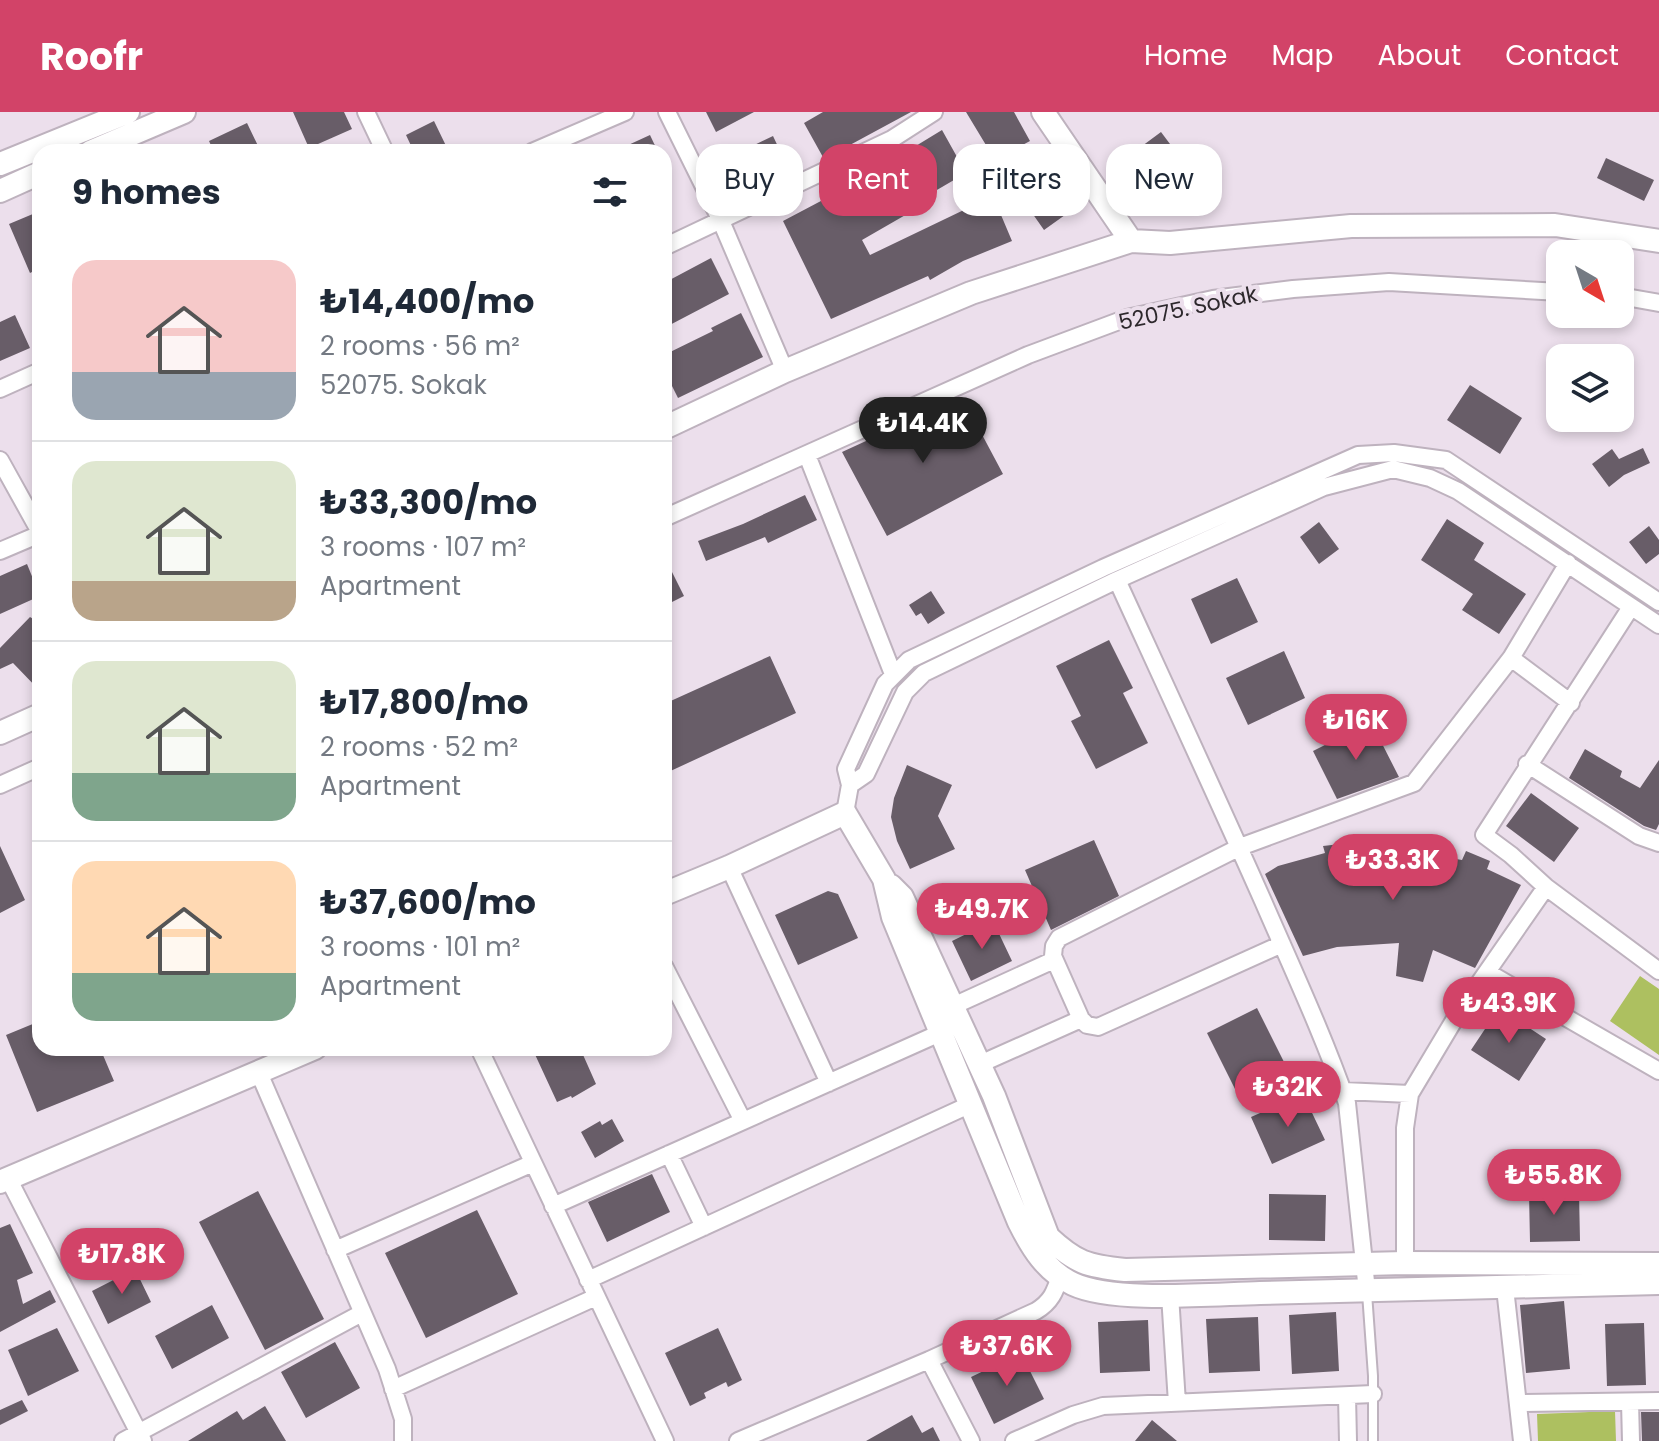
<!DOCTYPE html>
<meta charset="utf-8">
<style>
body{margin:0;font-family:Poppins,sans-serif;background:#f6f6f7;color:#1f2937;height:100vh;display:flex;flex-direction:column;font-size:30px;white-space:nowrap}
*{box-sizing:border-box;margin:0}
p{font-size:26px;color:#747a83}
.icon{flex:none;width:44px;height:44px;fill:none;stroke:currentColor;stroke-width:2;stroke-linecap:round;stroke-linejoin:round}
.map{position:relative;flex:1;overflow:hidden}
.side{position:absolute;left:32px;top:32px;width:640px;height:912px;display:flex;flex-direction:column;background:#fff;border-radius:24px;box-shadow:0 4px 12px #0003}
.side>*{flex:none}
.top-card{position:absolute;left:696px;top:32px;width:760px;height:72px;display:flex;gap:16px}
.needle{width:52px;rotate:141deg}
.fabs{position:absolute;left:1546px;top:128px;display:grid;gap:16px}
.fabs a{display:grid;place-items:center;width:88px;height:88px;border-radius:16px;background:#fff;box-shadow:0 4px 12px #0003;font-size:40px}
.price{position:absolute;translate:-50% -68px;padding:0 18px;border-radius:28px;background:#d24368;color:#fff;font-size:26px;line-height:52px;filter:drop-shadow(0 2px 4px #0008)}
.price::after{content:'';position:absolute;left:50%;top:48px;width:24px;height:18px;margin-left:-12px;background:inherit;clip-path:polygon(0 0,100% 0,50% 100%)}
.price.on{background:#222;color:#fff}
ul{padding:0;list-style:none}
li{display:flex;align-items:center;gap:24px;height:200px;padding:0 40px}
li+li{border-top:2px solid #e0e1e3}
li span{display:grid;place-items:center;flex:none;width:224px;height:160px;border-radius:24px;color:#555}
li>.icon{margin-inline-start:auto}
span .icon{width:96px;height:96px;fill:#fffc;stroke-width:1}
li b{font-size:34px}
h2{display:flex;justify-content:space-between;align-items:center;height:96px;padding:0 40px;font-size:34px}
.tag{padding:0 28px;border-radius:24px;background:#fff;box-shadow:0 4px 12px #0003;font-size:28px;line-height:72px}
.tag.on{background:#d24368;color:#fff}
header{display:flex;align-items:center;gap:48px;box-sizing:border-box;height:112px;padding:0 40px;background:#d24368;color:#fff}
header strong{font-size:38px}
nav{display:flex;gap:44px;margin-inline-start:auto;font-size:28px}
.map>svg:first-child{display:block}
.green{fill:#adc060}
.building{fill:#685d68}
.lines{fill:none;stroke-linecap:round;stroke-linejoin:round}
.lane-casing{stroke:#beb2be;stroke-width:12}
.street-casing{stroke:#beb2be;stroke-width:20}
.secondary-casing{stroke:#beb2be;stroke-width:26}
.lane{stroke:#fff;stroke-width:8}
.street{stroke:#fff;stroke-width:16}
.secondary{stroke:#fff;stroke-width:22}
.labels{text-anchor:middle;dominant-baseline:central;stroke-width:8;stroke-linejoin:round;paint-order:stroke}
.street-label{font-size:22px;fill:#2d282c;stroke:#ecdfec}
</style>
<header>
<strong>Roofr</strong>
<nav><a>Home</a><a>Map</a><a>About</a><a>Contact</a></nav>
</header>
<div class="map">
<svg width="1659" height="1329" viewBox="0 0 1659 1329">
<rect width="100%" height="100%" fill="#ecdfec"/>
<path class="green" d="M1640,864L1659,877V943L1610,909Z
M1615,1299L1616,1329H1538L1537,1302Z"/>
<path class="building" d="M293,0H344L352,17L309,36Z
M706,0H754L716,20Z
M823,0H911L824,47L804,11Z
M966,0H1014L1030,29L995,48Z
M434,9L449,40H414L406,23Z
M247,11L261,40H214L209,29Z
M942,18L966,61L918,89L921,94L862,128L870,143L993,84L1012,129L963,149L930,168L928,164L831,207L783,109L855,71Z
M1161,20L1176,40L1126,77L1111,57Z
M650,23L658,40H613Z
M773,24L791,62L757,79L738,41Z
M1606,46L1654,68L1644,89L1597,66Z
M1054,57L1079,93L1044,118L1018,81Z
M40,99V156L30,161L9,112Z
M711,146L729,182L664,216V171Z
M741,201L763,245L678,286L664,258V243L713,219L711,216Z
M15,203L30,236L0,249V210Z
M1470,273L1522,306L1500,342L1447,308Z
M962,285L1003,362L887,424L842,340Z
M1643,336L1650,351L1624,363L1609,375L1592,352L1612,337L1619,347Z
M805,383L817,408L768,431L765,425L706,449L698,429L743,412Z
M1447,407L1484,431L1474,448L1526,482L1499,522L1462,498L1473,482L1421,448Z
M1319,410L1339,437L1319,452L1300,425Z
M1649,414L1659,428V442L1646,452L1629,430Z
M664,444L684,484L664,494Z
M27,452L40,484L0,502V464Z
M1237,466L1258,510L1211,532L1191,487Z
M931,479L945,501L928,512L921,501L916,504L909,493Z
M30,505L40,511V579L13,551L0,557V536Z
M1109,528L1133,576L1123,581L1148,631L1096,657L1071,609L1081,604L1056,554Z
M1284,539L1305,586L1248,613L1226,566Z
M770,544L796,601L664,662V592Z
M1371,610L1399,665L1337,687L1313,639Z
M1585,637L1622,659L1620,665L1640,676L1659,648V712L1656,718L1644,714L1569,666Z
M907,653L952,673L938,704L955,737L910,757L897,729L891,705L894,686Z
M1531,681L1579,716L1554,750L1506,714Z
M1094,728L1119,784L1051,818L1025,758Z
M1376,728L1407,730L1409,739L1462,748L1466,739L1490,749L1487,757L1521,773L1475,856L1433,838L1423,870L1396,864L1399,831L1337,835L1303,844L1265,762L1278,754L1325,741L1323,734Z
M0,734L25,788L0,801Z
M828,779L838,782L858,826L798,853L775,803Z
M993,809L1012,849L971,869L952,829Z
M1257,896L1286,954L1236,979L1207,921Z
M1499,896L1546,927L1519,969L1471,938Z
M40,909V936H100L114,969L37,1000L6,923Z
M532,936H580L596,972L572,986L571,984L557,990Z
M1303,982L1325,1028L1272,1052L1251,1005Z
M612,1007L624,1029L595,1046L581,1020L600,1009L602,1013Z
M652,1062L670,1100L607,1130L588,1090Z
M258,1079L324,1207L265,1238L199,1110Z
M1579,1080L1580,1129L1530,1130L1529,1081Z
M1269,1082L1326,1083L1325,1129L1269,1128Z
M477,1098L518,1182L426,1226L385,1141Z
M10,1112L33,1161L17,1168L23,1192L50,1178L56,1190L0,1220V1116Z
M135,1157L151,1190L108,1212L92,1179Z
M1564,1189L1570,1257L1526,1261L1520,1193Z
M212,1193L229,1226L172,1257L155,1224Z
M1336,1200L1339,1259L1292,1262L1289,1203Z
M1258,1205L1260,1259L1209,1261L1206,1207Z
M1148,1208L1150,1259L1100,1261L1098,1210Z
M1644,1211L1646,1273L1607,1274L1605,1212Z
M57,1216L79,1259L28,1284L8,1238Z
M718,1216L742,1268L728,1275L726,1270L704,1281L706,1286L690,1294L665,1241Z
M335,1230L360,1276L306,1306L281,1260Z
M1021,1241L1044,1287L994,1312L971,1265Z
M22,1288L28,1299L0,1313V1298Z
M265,1294L286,1329H188L237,1299L243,1308Z
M1641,1300H1659V1329H1642Z
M912,1303L922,1321L933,1315L940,1329H866Z
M1152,1308L1177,1329H1135Z"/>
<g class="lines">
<defs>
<path id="lane" d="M1367,1181L1373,1264V1328"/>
<path id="street" d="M366,0L385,40
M667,0L721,109L785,259
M532,40L625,0
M664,135L892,27L934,0
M1620,184L1659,191
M0,277L40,259
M807,343L893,562
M0,348L40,420
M664,406L1028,243L1127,206L1213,187L1293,177L1389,170L1560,180
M0,439L40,422
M1117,468C1166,575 1215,681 1263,789C1292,856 1323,922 1347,991L1367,1179
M1631,495L1484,723L1511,743L1546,775L1659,859
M1511,546L1571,591
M1527,652L1639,724L1659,731
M0,673L40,655
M850,673L866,662L905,580L924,561L1117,468L1324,375L1393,357L1430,366L1458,379L1659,513
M845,701L850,673L846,657L885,572L909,548L1103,456L1358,343L1394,341L1446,348L1659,490
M729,755L829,971
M1282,832L1098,915L1087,913L1081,907L1053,844L1054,834L1059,826L1240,735L1414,671L1511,546L1568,451
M664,854L743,1009
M1487,860L1659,959
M953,894L1054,848
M479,936L665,1329
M980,952L1081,907
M259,961L387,1257L403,1307V1329
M1343,979L1410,982
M669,1042L704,1115
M8,1066L143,1329
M553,1094L940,921
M335,1138L533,1051
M1405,1151V1016L1410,982L1459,900L1546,775
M588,1168L969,993
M1505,1176L1522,1329
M1170,1183L1177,1291
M929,1248L971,1329
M393,1277L596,1185
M1347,1284L1348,1329
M1630,1290L1631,1329
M1518,1291L1659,1289
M123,1329L362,1201
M738,1329L929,1248L1036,1199C1051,1190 1055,1180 1060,1164
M1014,1329L1073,1303L1103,1294L1373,1282"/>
<path id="secondary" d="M1043,0L1131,129
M90,40L184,0
M0,52L128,0
M0,79L40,61
M664,316L785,259L971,181L1131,129L1170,131L1351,114L1555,113L1659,129
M0,621L40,603
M891,774L902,785L994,984L1048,1125C1076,1151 1087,1154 1125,1158L1405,1151L1659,1152
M664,782L729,755L845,701L884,767L893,805L1019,1110C1032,1136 1046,1159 1073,1172C1113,1191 1213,1182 1260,1181C1393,1178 1526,1175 1659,1171
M0,1070L315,936"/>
</defs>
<use href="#lane" class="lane-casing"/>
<use href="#street" class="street-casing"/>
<use href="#secondary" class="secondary-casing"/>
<use href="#lane" class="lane"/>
<use href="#street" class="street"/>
<use href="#secondary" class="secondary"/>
</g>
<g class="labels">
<g class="street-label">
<text transform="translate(1188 196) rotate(-12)">52075. Sokak</text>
</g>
</g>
</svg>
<div class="fabs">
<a><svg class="needle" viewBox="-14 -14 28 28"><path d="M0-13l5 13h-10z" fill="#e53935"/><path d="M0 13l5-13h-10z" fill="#747a83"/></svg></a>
<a><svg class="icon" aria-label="layers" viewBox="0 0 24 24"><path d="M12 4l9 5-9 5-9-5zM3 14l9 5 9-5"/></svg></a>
</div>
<b class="price on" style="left:923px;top:353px">₺14.4K</b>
<b class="price" style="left:1356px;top:650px">₺16K</b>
<b class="price" style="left:1393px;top:790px">₺33.3K</b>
<b class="price" style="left:982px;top:839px">₺49.7K</b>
<b class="price" style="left:1509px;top:933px">₺43.9K</b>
<b class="price" style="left:1288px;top:1017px">₺32K</b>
<b class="price" style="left:1554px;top:1105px">₺55.8K</b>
<b class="price" style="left:122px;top:1184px">₺17.8K</b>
<b class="price" style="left:1007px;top:1276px">₺37.6K</b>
<div class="top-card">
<a class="tag">Buy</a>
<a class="tag on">Rent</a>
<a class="tag">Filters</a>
<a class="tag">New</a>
</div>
<section class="side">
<h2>9 homes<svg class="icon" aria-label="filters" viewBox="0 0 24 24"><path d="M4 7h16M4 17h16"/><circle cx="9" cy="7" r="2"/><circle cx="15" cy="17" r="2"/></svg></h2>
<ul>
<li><span style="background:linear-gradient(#f6c9c9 70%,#9aa5b1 0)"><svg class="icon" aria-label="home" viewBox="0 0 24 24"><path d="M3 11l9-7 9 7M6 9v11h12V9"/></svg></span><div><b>₺14,400/mo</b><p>2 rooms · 56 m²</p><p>52075. Sokak</p></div></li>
<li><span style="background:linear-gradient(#dfe7d0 75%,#b9a48a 0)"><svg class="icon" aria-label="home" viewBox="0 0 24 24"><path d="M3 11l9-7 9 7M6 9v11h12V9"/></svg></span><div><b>₺33,300/mo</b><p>3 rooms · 107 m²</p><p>Apartment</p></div></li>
<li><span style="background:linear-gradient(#dfe7d0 70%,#7fa58c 0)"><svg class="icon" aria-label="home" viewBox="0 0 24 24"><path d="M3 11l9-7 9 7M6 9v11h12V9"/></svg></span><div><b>₺17,800/mo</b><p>2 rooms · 52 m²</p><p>Apartment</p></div></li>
<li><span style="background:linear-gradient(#ffd9b3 70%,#7fa58c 0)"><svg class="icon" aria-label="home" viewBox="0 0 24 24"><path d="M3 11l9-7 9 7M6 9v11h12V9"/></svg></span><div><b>₺37,600/mo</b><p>3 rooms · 101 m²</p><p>Apartment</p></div></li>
</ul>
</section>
</div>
